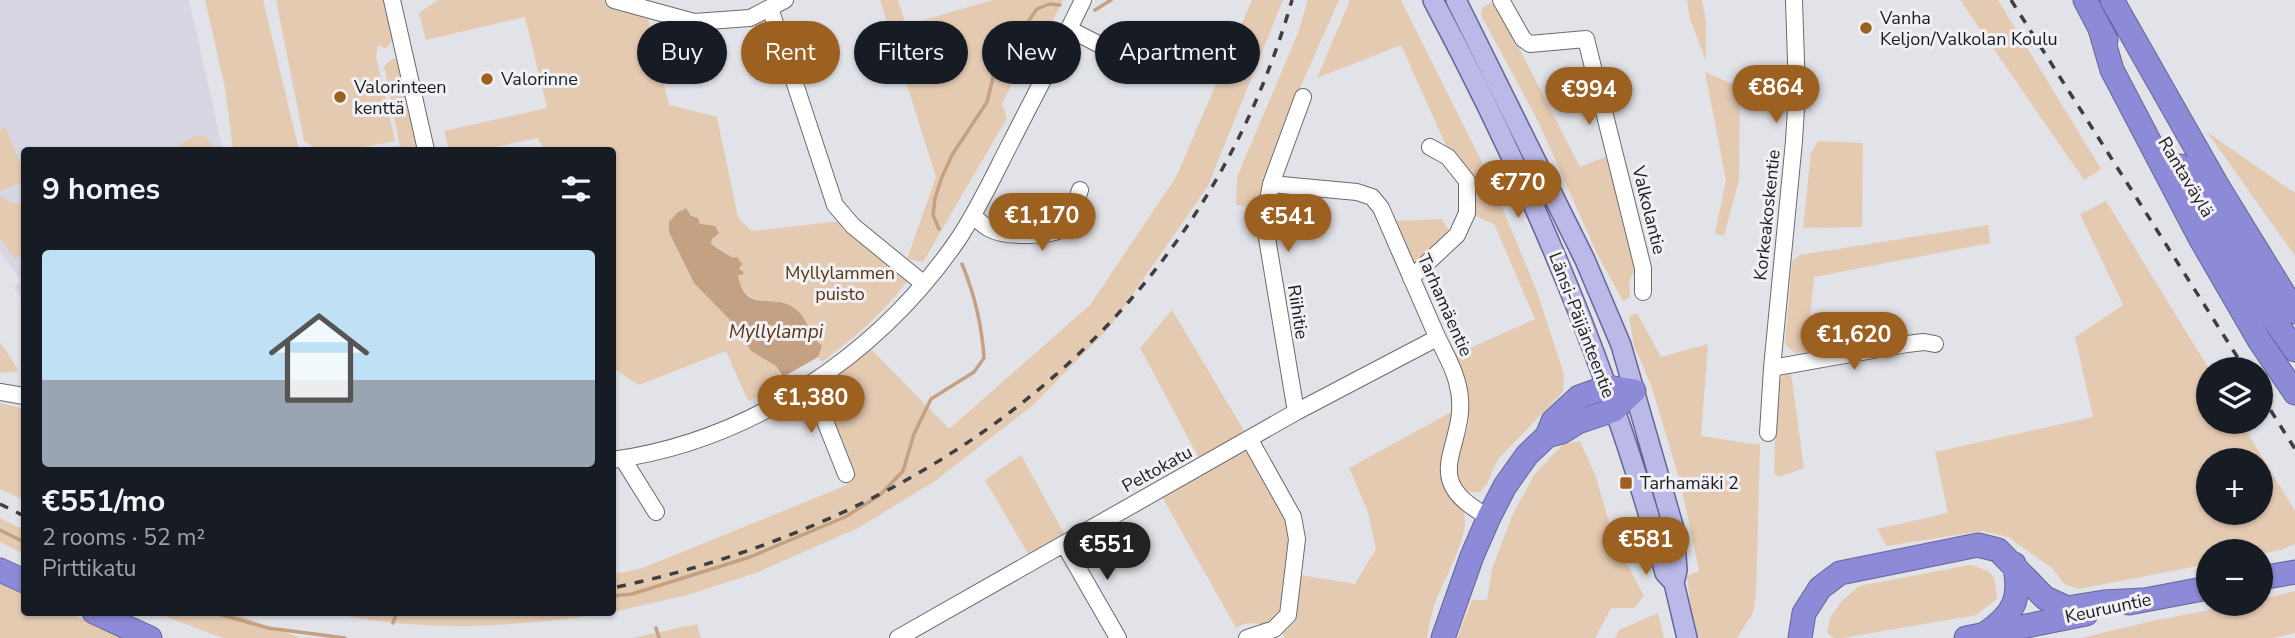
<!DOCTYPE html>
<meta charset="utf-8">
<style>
body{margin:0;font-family:"Nunito Sans",sans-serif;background:#242831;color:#f1f3f6;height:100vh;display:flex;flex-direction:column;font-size:26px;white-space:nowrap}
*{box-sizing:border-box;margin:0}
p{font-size:23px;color:#9ea1a6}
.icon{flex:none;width:38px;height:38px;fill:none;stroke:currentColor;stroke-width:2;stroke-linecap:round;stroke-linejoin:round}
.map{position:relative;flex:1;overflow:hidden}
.side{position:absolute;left:21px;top:147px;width:595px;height:469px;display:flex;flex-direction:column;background:#171b24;border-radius:7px;box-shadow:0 2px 5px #0004}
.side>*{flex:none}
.top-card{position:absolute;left:637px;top:21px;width:665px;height:63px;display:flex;gap:14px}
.tools{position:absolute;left:2196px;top:357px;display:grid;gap:14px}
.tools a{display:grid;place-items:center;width:77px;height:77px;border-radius:50%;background:#171b24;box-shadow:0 2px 5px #0004;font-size:35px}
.price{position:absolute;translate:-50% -60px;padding:0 16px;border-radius:24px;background:#9c6121;color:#fff;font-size:23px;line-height:46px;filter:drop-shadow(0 2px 4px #0008)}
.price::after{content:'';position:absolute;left:50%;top:42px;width:21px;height:16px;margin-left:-10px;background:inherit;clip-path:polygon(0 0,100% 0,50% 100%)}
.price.current{background:#222;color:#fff}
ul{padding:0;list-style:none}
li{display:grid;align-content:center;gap:14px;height:371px;padding:0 21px}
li+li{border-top:2px solid #363941}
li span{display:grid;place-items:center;height:217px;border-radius:7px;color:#555}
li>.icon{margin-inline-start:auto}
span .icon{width:126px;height:126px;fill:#fffc;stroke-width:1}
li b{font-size:30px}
h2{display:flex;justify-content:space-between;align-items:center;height:84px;padding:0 21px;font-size:30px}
.tag{padding:0 24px;border-radius:32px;background:#171b24;box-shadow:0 2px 5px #0004;font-size:24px;line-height:63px}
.tag.current{background:#9c6121;color:#fff}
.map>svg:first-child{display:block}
.built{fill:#d7d7e4}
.green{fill:#e5cab2;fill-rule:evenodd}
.water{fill:#c3a182}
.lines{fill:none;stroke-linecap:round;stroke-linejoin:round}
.stream{stroke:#c3a182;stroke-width:3.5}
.minor-casing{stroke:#6b6b6f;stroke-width:18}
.major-casing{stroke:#666497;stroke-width:22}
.highway-casing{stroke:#666497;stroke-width:25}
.minor{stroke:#fff;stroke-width:16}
.major{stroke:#bbb9e7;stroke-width:19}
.highway{stroke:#8d8ad7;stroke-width:23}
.rail{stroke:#3e3e41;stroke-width:3.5;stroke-dasharray:9 9;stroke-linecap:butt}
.poi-dot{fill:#9c6121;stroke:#f0f0f5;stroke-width:2.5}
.labels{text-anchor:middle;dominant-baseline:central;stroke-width:6;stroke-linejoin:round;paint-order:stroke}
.poi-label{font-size:18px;fill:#1d1d1f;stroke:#f0f0f5;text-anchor:start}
.street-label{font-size:18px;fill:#1d1d1f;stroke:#f0f0f5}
.park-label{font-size:18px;fill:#57340e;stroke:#f0f0f5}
.water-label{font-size:19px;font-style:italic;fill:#58350f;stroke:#f0f0f5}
</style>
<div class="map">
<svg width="2295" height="638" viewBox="0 0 2295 638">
<rect width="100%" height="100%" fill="#e2e3e8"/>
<path class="built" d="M0,0H189L223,150H24V303L14,287L21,280L0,252Z"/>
<path class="green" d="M205,0H263L299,150H233L225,88Z
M276,0H386C389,14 401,39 385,48L378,45L376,56L395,141L348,150H318L304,141Z
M438,0H603L648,19L669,105L717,117L738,218L752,231L841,221L902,272L907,281C883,314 854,338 822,362L818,357L821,346C810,336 808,318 796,309C775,293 762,311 740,288C736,263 737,256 711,244L712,239L685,208L678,212L719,308L733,323L751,351L776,366L784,384L748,401L726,351L639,385L613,368L612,150H544L538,138L481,150H449L444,131L547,108L525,17L426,40L419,13Z
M880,0H898L906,25L993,0H1063L1044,38L1033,41L1002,104L1007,118L923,262L907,259L936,177Z
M1252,0H1283L1208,186L1110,327L1032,406L935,481L858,528L756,573L687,595L613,612V574L640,569L847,485L809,392L870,348L949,429L1090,305L1176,177Z
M1308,0H1339L1296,97L1262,207L1236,205L1237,177L1298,33Z
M1350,0H1401L1490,178L1536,289L1564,374L1563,392L1498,459L1487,484L1480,492C1433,496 1469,438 1469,418C1468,395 1462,376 1452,356L1535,319L1494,224L1471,214L1448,150L1401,45L1317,78Z
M1687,0H1702L1706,22V61L1690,19Z
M1960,0H1998L2101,169L2084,180Z
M1491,3L1499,9L1580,167L1612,154L1637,267L1629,281L1630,297L1623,301L1598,256L1539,123L1481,15L1482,7Z
M398,58L417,150H383L400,146L384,66L392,59Z
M1705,72L1740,87L1739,180L1724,236L1715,233L1726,180Z
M5,127L24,171V182L0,191V131Z
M2207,132L2295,193V256Z
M198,136L207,137L214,150H178C181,141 188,138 198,136Z
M1818,141L1863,143L1862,227L1803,228L1811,153Z
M0,195L12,203L24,204V249L15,260L0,238Z
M2106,201L2209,369L2208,422H2241L2295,511V544L2281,550L2261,554V551H2208V564L2079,589L2064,584L2053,569L2008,537L1982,531L1887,546L1877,529L1948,513L1935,452L2093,417L2075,337L2123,305L2080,214ZM2208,460H2261V513H2208Z
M1442,219L1451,235L1414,268L1392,221Z
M1988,225L1990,243L1814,277L1807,352L1796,354L1785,344L1792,261L1800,255Z
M1172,310L1246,434L1200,460L1140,348Z
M1637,313L1661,357L1708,344L1701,436L1760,445L1756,596L1753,613L1737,638H1696L1693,628L1687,576L1699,571L1681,485L1651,385L1634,346L1629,316Z
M0,342L19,371L0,373Z
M1791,373L1804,468L1779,477L1774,474L1777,386C1779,378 1783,374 1791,373Z
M0,403L24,409V500L0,489Z
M1455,410C1450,429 1434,472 1445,489C1452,500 1465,505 1465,520C1466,542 1442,583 1434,606C1431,616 1429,628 1427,638H1285L1281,632L1293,619L1301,575L1355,584L1376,549L1368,512L1349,468Z
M1580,441L1596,477L1614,539L1644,596L1634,608H1611L1595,638H1457L1472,600H1487L1492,569L1512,516L1534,475L1563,444Z
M1246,452L1254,459L1285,520L1290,541L1283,610L1267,626C1254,623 1247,621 1236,628L1161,495L1236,453Z
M1021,455L1066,537L1030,557L985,480Z
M0,518L24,530V554L0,542Z
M1969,565C1994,571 1995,573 1997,599L1976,615L1843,638H1834L1827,633L1830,617L1842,601L1859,586Z
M0,584L24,594V612L68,613L128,638H0Z
M2295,591V633L2273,638H2081L2152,621L2241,604H2261V599Z
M156,613H232L301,638H223Z
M330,613V612L607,613C536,624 466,630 394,623C373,621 351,616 330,613Z
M1658,613L1664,638H1615L1619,630Z
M697,624L701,638H632Z"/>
<path class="water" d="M686,208L691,216L698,218L700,224L715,226L719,233L712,239L711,244L733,258L737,257L742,264L739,269L744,272L742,275H738C745,317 775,290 797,310C808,319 810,337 822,346L818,357L783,377L776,366L751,351L733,323L694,283L669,232V222L678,212Z"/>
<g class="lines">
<path class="stream" d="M1095,10L1111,0
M939,229L933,215L935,198L942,177L952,155L987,102L1000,49L1025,26L1037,9L1049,4L1060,5
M0,530L24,542
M612,596L632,594L750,557L845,517L880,495L903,471L914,434L931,399L974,372L984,358C982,327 974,293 962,264
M212,612L268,628L345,638
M393,623L397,612
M656,628L659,638"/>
<defs>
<path id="minor" d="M392,0L426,150
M614,0L694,22L750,18L785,0
M1501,0L1523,39L1530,44L1586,39L1643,268V292
M770,8L835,205L853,226L924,284
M1069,29L1153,72
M1271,184L1357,192L1372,197L1381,208C1399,250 1417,291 1435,332C1442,348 1453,365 1457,382C1475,444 1410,476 1489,517
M973,216C978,220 984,226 990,229C1004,237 1055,238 1066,226C1074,218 1076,201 1080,190
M1411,278L1457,235L1467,213V181L1448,157L1430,147
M1772,368L1907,344L1924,342L1935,344
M810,383L846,474
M0,392L24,396
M1296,412L1267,238V206L1271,184L1303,97
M1768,433L1772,368L1794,141L1797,92L1794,0
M623,459L656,512
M612,460C751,441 878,355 957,241C978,210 994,175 1011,142C1035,95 1060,48 1083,0
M1064,544L1118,638
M898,638L1296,412L1437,338
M1247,638L1274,629L1288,615L1297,539L1293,517L1250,440"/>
<path id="major" d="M1433,0C1530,182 1612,373 1665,573L1674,583L1687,638
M1456,0L1585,260L1621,345L1674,529L1677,570L1674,583"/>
<path id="highway" d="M2085,0L2106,40
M2112,0L2217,185L2295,312
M2100,29L2112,70L2200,238L2259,340L2295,393
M2180,166L2264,305L2295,350
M1547,436L1562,432L1578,422L1614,410L1634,391
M0,570L24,581
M2261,578L2295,572
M2129,603L2208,588
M94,612L150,638
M1986,633C2014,614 2022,598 2014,564
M1443,638L1472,556L1489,517L1505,486L1527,455L1547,436L1553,421L1579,397L1607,387L1634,391
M1800,638L1804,613L1820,588L1840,573L1978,545L1998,550L2045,598L2067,608L2104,602L2144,600
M1966,638L2086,614"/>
</defs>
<use href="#minor" class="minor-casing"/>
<use href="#major" class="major-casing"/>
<use href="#highway" class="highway-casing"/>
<use href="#minor" class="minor"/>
<use href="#major" class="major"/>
<use href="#highway" class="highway"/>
<path class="rail" d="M2011,0L2245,369
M2261,395L2295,449
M0,504L24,516
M277,612C724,638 1166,440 1292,0"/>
</g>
<g class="poi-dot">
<circle cx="1866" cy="28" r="7"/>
<circle cx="487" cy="79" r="7"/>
<circle cx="340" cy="97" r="7"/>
<rect x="1619" y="476" width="14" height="14" rx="3.5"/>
</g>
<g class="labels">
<g class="poi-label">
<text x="1880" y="18">Vanha<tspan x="1880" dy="21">Keljon/Valkolan Koulu</tspan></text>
<text x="501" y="79">Valorinne</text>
<text x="354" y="87">Valorinteen<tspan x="354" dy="21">kenttä</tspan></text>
<text x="1640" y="483">Tarhamäki 2</text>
</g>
<g class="street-label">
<text transform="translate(2186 177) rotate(59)">Rantaväylä</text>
<text transform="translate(1649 210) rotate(76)">Valkolantie</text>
<text transform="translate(1767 215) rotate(-84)">Korkeakoskentie</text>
<text transform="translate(1445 305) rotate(66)">Tarhamäentie</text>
<text transform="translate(1298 312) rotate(81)">Riihitie</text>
<text transform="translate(1582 325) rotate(69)">Länsi-Päijänteentie</text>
<text transform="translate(1157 469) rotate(-29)">Peltokatu</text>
<text transform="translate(2108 608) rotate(-12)">Keuruuntie</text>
</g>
<g class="park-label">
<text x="840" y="273">Myllylammen<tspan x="840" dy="21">puisto</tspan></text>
</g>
<g class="water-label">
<text x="776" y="332">Myllylampi</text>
</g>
</g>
</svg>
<div class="tools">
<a><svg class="icon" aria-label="layers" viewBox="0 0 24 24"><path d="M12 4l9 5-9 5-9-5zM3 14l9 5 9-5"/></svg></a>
<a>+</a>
<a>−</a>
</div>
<b class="price" style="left:1776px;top:125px">€864</b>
<b class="price" style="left:1589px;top:127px">€994</b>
<b class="price" style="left:1518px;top:220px">€770</b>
<b class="price" style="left:1042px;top:253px">€1,170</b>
<b class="price" style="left:1288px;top:254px">€541</b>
<b class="price" style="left:1854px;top:372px">€1,620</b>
<b class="price" style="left:811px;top:435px">€1,380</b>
<b class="price" style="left:1646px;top:577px">€581</b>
<b class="price current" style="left:1107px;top:582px">€551</b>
<div class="top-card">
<a class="tag">Buy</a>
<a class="tag current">Rent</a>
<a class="tag">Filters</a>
<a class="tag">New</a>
<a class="tag">Apartment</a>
</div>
<section class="side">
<h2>9 homes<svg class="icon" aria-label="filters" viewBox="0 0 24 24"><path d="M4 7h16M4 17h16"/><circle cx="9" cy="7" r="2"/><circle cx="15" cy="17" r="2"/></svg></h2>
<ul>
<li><span style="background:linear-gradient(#bfe0f5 60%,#9aa5b1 0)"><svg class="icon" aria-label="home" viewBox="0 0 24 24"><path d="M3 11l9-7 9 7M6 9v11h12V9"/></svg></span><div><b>€551/mo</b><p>2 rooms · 52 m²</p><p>Pirttikatu</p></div></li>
</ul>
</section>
</div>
